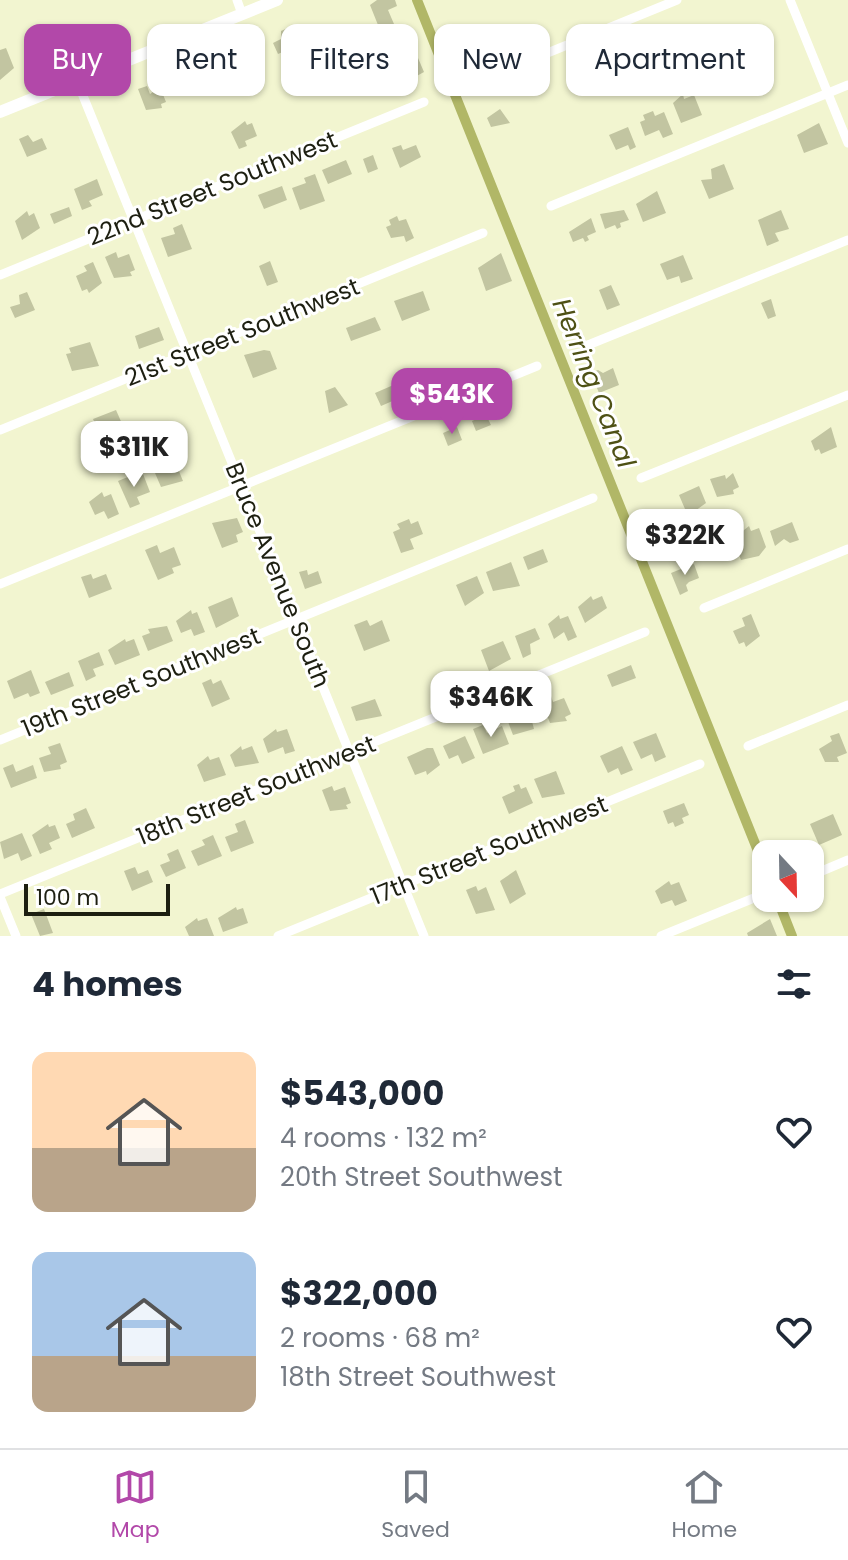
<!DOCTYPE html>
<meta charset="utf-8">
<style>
body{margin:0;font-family:Poppins,sans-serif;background:#f6f6f7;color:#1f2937;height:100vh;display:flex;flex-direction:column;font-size:30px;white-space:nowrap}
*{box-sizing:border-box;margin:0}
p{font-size:26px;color:#747a83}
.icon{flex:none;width:44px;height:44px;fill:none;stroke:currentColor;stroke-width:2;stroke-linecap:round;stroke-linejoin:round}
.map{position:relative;height:936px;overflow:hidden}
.side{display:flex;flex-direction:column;background:#fff;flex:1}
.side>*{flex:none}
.top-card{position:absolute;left:24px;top:24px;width:800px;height:72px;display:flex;gap:16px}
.needle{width:52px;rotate:158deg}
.fabs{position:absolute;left:752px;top:840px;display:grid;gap:16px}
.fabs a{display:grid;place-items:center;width:72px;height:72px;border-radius:16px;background:#fff;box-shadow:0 2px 6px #0004;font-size:40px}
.scale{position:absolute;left:24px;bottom:20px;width:146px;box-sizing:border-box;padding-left:8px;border:4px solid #1d1f11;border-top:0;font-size:22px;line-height:28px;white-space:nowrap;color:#1d1f11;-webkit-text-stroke:6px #fff;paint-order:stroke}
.price{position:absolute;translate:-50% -68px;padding:0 18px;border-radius:16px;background:#fff;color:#222;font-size:26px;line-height:52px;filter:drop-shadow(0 2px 4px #0008)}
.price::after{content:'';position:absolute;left:50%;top:48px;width:24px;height:18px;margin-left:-12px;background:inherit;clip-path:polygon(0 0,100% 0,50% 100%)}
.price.current{background:#b248a9;color:#fff}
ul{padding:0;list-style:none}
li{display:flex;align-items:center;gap:24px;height:200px;padding:0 32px}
li span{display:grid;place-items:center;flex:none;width:224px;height:160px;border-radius:16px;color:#555}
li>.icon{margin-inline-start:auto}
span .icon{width:96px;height:96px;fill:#fffc;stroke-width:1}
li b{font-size:34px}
h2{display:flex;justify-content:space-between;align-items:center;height:96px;padding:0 32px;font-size:34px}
.tag{padding:0 28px;border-radius:16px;background:#fff;box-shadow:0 2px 6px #0004;font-size:28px;line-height:72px}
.tag.current{background:#b248a9;color:#fff}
.menu{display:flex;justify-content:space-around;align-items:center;height:112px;border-top:2px solid #e0e1e3;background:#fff;font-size:22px;color:#747a83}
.menu a{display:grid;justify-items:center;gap:4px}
.menu .current{color:#b248a9}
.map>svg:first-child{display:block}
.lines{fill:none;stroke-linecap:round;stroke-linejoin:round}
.canal{stroke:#b1b767;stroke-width:10}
.building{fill:#c2c5a1}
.minor{stroke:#fff;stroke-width:9}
.tertiary{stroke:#fff;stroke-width:12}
.labels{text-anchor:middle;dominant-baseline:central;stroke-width:6;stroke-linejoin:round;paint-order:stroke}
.street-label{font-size:24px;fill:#1d1f11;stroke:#fff}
.water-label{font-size:26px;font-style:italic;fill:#4e5115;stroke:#fff}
</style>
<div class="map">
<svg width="848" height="936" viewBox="0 0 848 936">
<rect width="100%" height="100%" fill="#f2f5d0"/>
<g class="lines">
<path class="canal" d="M417,0L766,871
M777,898L792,936"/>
</g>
<path class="building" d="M377,0H395L397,6L388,10L394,24L380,30L370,5Z
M514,26L520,40L496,49L491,36Z
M290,27L297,46L278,54L273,43L281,39V31Z
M6,48L14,68L0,80V50Z
M621,49L624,55L635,53L640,65L636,67L637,71L628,75L626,71L621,73L613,53Z
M418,58L424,72L404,83L397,67Z
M147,86L150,94L160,87L166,102L161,104L162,108L146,110L138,89Z
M683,94L684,99L694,95L702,115L681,123L673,103Z
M500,109L510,123L491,127L487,118Z
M653,111L655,116L664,112L673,134L663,138L659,130L645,136L640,122L645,120L643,115Z
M245,121L247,125L252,123L257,136L245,141L247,146L239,149L231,132Z
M819,123L828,144L804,153L797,135Z
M628,127L636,147L630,150L628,145L616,150L609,135Z
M28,135L33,142L42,138L47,149L27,157L19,139Z
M401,145L403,150L416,145L421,157L400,168L392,148Z
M373,155L378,169L368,173L363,159Z
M346,160L352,174L328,184L322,170Z
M724,164L734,189L709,199L701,180L712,179L711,169Z
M315,174L325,201L300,210L292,188L306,183L304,178Z
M97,179L103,195L89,201L92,206L82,210L74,189Z
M282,186L287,200L264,209L258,195Z
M657,191L666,213L643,222L636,204Z
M69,207L72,216L54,224L50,214Z
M624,210L629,220L620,223L621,227L617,229L615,225L605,229L600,214Z
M781,210L789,229L775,233L779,241L767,246L758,220Z
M27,211L29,216L34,213L40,228L22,240L15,221Z
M397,216L399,221L406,219L414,238L406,242L404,236L391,238L386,227L391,225L389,220Z
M591,218L596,232L587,236L589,240L585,242L583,238L573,242L569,232Z
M182,224L192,249L168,257L161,238L175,234L173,228Z
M116,252L118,258L129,254L135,270L130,272L132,276L114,278L105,257Z
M501,253L512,281L486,291L478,268Z
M683,255L693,279L681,283L679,276L667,280L660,264Z
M270,261L278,282L267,286L259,266Z
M93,262L102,283L89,293L87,289L82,291L76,276L87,271L84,266Z
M611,285L620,305L607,310L599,290Z
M423,291L430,310L402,321L394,301Z
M27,292L35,310L15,318L10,307L20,304L19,295Z
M771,299L776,316L768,319L761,303Z
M375,317L381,330L351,341L346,328Z
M159,327L164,340L139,349L135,336Z
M90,342L99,366L72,371L66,354L71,353L69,348Z
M264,350L270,351L277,369L253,378L244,355Z
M613,368L619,385L599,393L591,373L598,370L603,373Z
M433,369L439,382L415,392L410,379Z
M398,383L404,396L381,406L375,393Z
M335,387L348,405L329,413L325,391Z
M116,410L123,426L108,436L106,432L100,435L93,419Z
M486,415L491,425L476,431L472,421Z
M457,427L462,440L448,446L443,433Z
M831,427L837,447L821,454L819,449L815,451L811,441Z
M176,464L183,481L161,487L155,473Z
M733,473L739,487L733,490L734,494L717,497L710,479L725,475L726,479Z
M135,474L136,477L143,474L150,492L137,497L140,504L130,508L118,481Z
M699,486L706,503L688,516L679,495Z
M102,492L104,497L111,494L119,514L108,519L104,511L95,515L89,502Z
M237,518L243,532L236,535L238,542L222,548L212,523Z
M409,519L411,524L418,521L423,534L410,539L414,549L401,553L393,532L400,529L397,524Z
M792,522L799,540L790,543L784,539L775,546L770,531Z
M749,526L751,531L759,528L766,547L759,556L741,560L733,539Z
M157,545L160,553L174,547L181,565L172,568L174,573L158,580L145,550Z
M543,549L548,562L528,570L523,557Z
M511,562L520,586L493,591L486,572Z
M685,562L687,566L694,564L699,578L689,582L686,585L688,591L680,595L671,573L681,569L680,564Z
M307,570L308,575L318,571L322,583L305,589L299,572Z
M91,574L93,579L106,574L112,589L89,598L81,577Z
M477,576L484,593L465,606L456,585Z
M591,596L593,600L602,596L607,608L585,623L578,607Z
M232,597L239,616L216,628L208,607Z
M191,610L192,614L197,612L205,632L194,636L191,629L181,633L176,621Z
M751,614L760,636L746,647L744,642L739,644L733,631L745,626L742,618Z
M559,615L560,619L568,616L577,637L568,641L564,632L554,639L548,624Z
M367,620L370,626L382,620L390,641L364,651L354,625Z
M167,626L173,641L148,651L142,636L150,633L148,629Z
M535,628L540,639L530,644L531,654L523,658L515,636Z
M125,639L126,642L134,639L140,655L115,665L108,650Z
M503,641L511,659L489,671L481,650Z
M99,652L104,665L93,669L96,676L86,681L78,661Z
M631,665L636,678L612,687L607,675Z
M31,670L40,693L30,697L28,693L14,699L7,681Z
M69,672L74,686L51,695L45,682Z
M211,679L213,684L221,680L230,699L212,707L202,683Z
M551,696L553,702L564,698L571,714L565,717L567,721L550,723L541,700Z
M375,699L382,716L356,721L351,707Z
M529,710L534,729L513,735L507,719Z
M483,725L487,733L502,726L509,744L483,754L473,729Z
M276,729L277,732L287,729L295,751L285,754L283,747L268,753L263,739Z
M656,733L666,757L655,762L652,754L641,759L633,742Z
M839,733L847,753L837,757L839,762H825L819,749L832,741L830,736Z
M465,736L475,758L462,764L458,755L449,759L443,746Z
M60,743L67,762L60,765L61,769L44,772L39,758L51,754L48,747Z
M241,746L242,750L252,746L259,763L235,767L230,755Z
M622,746L633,770L621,775L618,768L608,773L600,756Z
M427,748H433L440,765L427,775L426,771L415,775L407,757Z
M208,756L210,760L219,757L226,775L204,782L197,765Z
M13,764L16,772L33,765L37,778L11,788L3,768Z
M556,771L565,794L542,798L534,779Z
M519,784L521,789L526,787L533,803L509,814L502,797L515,791L513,786Z
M332,786L334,791L345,787L351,803L346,805L348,809L330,811L322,790Z
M684,803L689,815L682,818L684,823L675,827L673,822L668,824L663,811Z
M86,808L95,828L72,838L66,824L75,820L73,814Z
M833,814L842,835L819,845L810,824Z
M245,820L254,843L231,852L225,837L238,832L235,824Z
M48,824L49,827L55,825L60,838L49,843L52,849L40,854L32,835Z
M22,833L32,856L21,861L18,853L4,859L0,842Z
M213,835L222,856L198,866L191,851L205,845L202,840Z
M178,849L186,868L166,877L160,865L170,861L167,854Z
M135,867L138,874L148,870L153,882L132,891L124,871Z
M516,870L526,894L510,904L500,881Z
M669,881L671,885L679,882L687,901L675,906L672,900L661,904L655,891Z
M476,886L478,891L486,887L495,910L476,914L466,890Z
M236,907L237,910L243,908L248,923L223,932L218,918Z
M44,909L53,933L40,936L31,914Z
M197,918L198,921L207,918L214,936H189L185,927Z
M770,919L777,936H748L747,933Z"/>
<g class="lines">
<path class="minor" d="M237,0L242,14
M790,0L848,143
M484,79L677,0
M77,81L424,936
M551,206L848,85
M0,275L424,102
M588,345L848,240
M0,430L483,233
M641,478L848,395
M0,584L537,366
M704,608L848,549
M0,740L593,498
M748,746L848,705
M810,876L848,860
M0,894L645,632
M0,897L16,936
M278,936L700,764
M661,936L754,898"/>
<path class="tertiary" d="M0,112L277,0"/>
</g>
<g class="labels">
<g class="street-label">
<text transform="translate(212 188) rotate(-22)">22nd Street Southwest</text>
<text transform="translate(242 332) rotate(-22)">21st Street Southwest</text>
<text transform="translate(278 575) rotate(68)">Bruce Avenue South</text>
<text transform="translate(141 682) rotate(-22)">19th Street Southwest</text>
<text transform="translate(256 790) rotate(-22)">18th Street Southwest</text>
<text transform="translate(489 850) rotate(-22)">17th Street Southwest</text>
</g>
<g class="water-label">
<text transform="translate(594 383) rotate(68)">Herring Canal</text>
</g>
</g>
</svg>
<div class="fabs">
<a><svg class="needle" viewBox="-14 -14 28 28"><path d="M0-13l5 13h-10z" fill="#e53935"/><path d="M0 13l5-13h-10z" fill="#747a83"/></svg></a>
</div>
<div class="scale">100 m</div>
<b class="price current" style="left:452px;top:436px">$543K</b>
<b class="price" style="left:134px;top:489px">$311K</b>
<b class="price" style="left:685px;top:577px">$322K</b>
<b class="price" style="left:491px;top:739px">$346K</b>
<div class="top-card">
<a class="tag current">Buy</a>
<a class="tag">Rent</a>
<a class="tag">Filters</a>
<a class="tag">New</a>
<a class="tag">Apartment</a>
</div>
</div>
<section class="side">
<h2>4 homes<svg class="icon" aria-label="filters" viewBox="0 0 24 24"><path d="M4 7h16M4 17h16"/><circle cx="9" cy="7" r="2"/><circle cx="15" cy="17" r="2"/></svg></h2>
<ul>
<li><span style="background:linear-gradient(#ffd9b3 60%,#b9a48a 0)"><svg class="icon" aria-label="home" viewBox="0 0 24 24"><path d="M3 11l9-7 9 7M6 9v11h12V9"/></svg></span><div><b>$543,000</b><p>4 rooms · 132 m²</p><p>20th Street Southwest</p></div><svg class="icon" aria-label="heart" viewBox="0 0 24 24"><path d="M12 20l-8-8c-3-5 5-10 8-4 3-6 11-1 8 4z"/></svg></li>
<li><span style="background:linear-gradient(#a9c7e8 65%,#b9a48a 0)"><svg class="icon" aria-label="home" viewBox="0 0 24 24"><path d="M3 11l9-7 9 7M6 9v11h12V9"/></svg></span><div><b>$322,000</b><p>2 rooms · 68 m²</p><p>18th Street Southwest</p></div><svg class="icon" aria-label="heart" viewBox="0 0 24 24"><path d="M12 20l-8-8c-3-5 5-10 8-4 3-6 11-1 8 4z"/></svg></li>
</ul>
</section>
<nav class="menu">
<a class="current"><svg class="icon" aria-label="map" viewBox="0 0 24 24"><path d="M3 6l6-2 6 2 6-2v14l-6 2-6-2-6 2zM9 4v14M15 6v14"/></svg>Map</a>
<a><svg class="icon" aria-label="saved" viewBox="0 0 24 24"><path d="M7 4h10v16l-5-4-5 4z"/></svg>Saved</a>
<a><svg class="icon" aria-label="home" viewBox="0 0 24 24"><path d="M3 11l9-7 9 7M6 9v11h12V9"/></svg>Home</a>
</nav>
